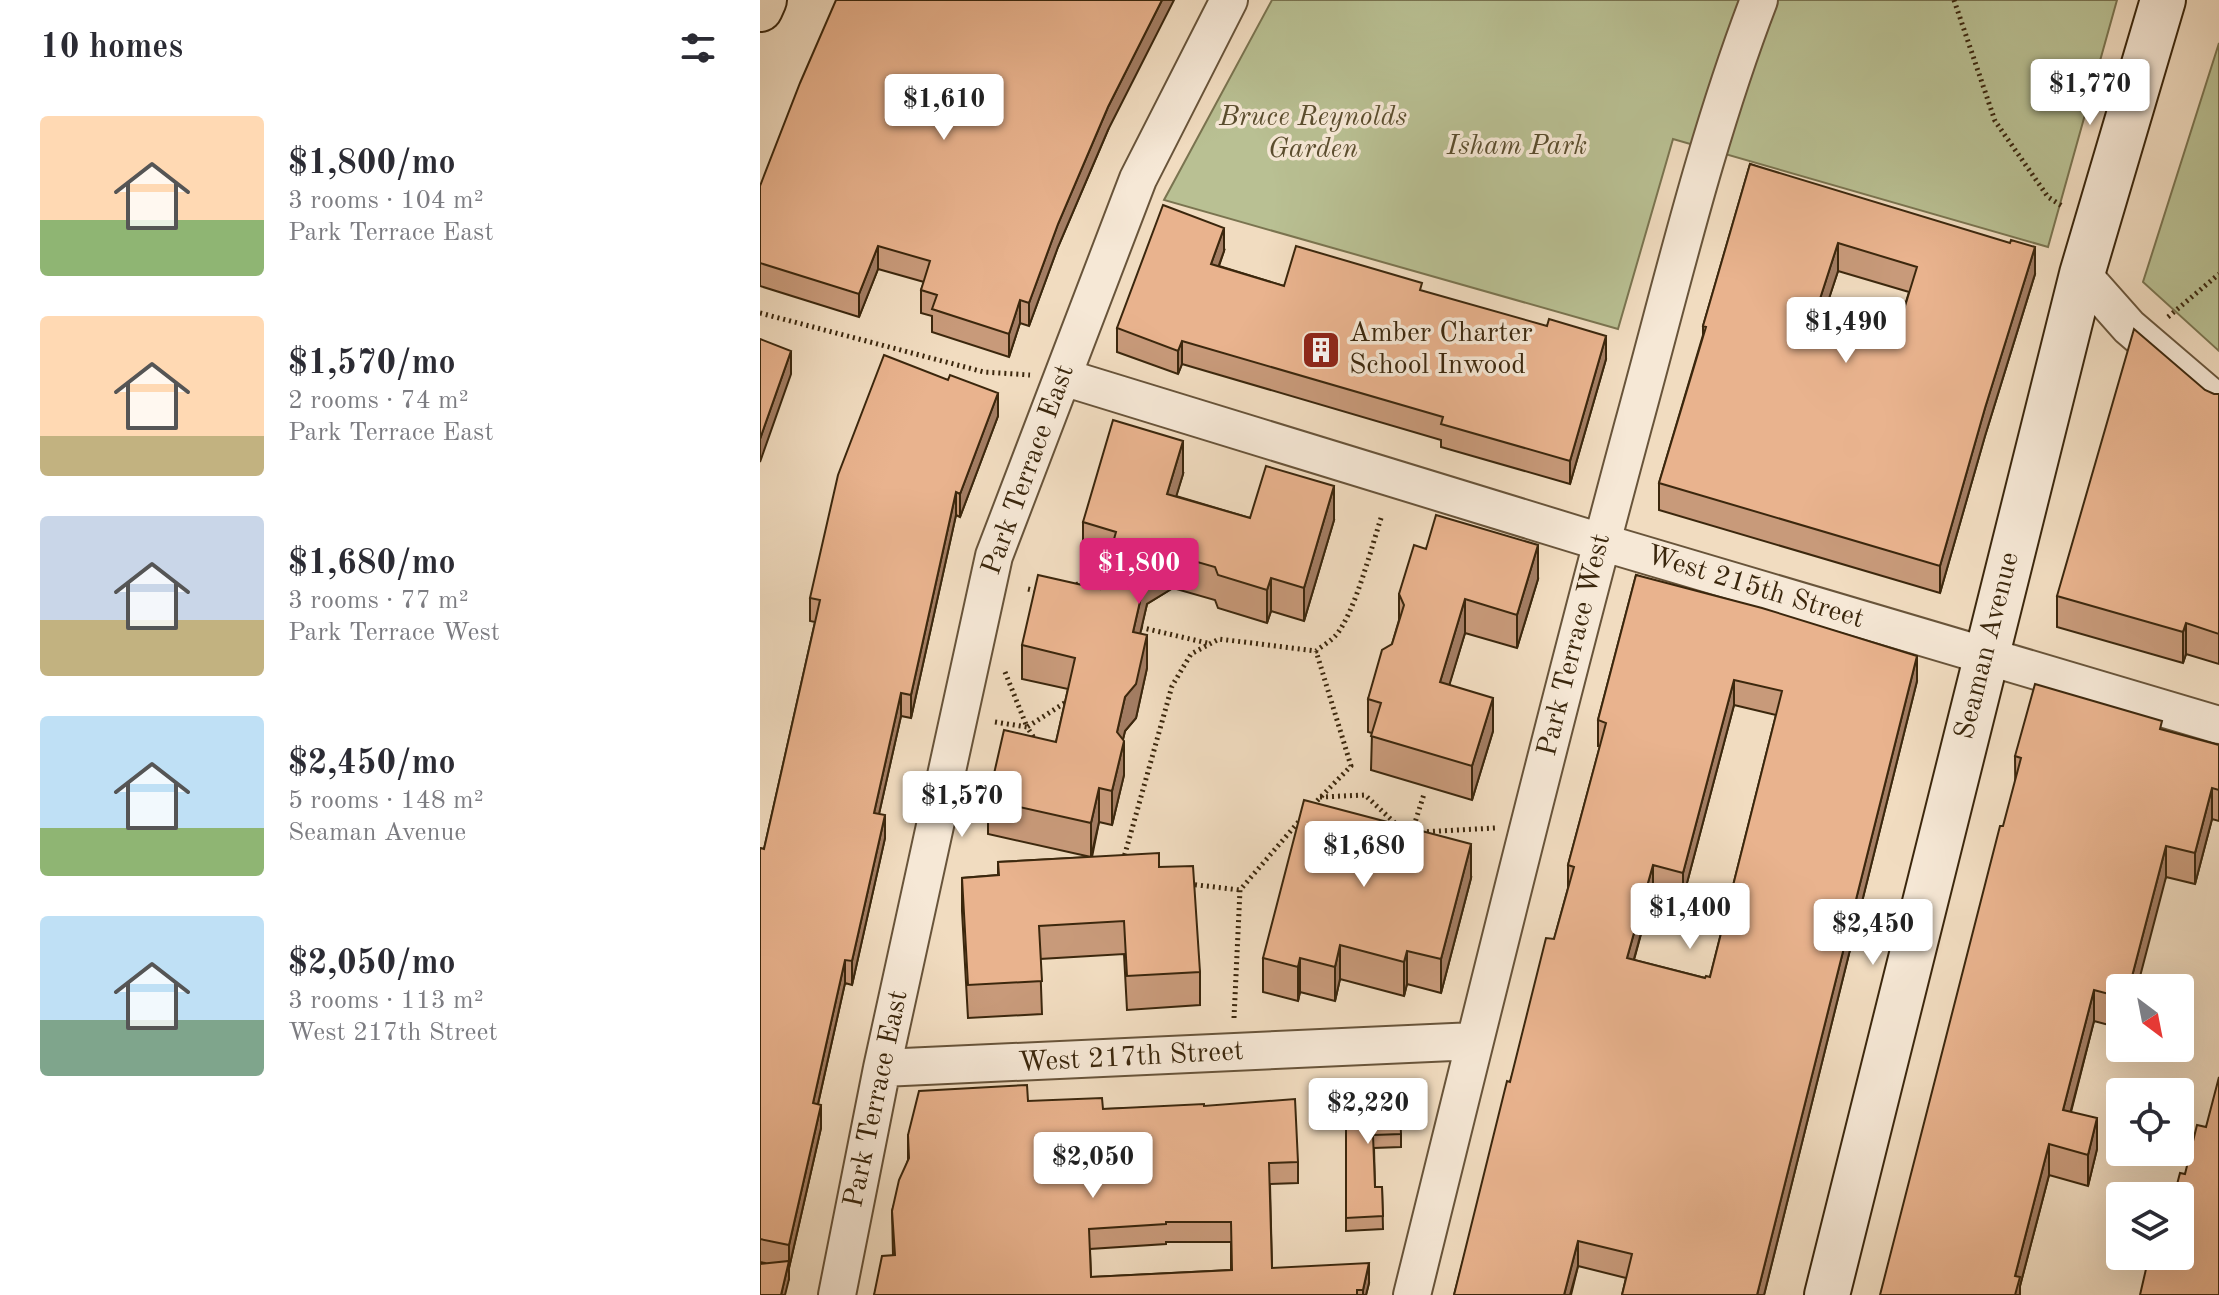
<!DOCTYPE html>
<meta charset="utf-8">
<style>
body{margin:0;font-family:"Old Standard TT",serif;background:#f7f7f7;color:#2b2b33;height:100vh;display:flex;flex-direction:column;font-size:30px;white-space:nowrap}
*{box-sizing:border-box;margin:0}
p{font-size:26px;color:#7c7c81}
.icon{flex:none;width:44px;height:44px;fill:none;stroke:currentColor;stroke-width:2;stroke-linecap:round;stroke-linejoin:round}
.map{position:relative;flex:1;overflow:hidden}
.side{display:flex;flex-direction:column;background:#fff;width:760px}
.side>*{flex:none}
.needle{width:52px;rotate:148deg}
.fabs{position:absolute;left:1346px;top:974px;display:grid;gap:16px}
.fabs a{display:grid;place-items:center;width:88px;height:88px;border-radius:8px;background:#fff;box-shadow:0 8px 32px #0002;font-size:40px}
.price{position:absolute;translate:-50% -68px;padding:0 18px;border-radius:8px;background:#fff;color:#222;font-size:26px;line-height:52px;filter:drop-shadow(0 2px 4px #0008)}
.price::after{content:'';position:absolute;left:50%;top:48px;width:24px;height:18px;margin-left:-12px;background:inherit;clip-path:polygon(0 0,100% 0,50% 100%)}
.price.selected{background:#db2777;color:#fff}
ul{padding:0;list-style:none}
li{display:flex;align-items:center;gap:24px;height:200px;padding:0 40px}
li span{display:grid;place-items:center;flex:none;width:224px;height:160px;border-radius:8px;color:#555}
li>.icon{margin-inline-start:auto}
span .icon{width:96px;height:96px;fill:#fffc;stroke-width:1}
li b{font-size:34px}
h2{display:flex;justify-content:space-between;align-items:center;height:96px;padding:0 40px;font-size:34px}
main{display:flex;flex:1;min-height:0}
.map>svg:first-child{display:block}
.green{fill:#b9c093;stroke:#7a7450;stroke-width:2}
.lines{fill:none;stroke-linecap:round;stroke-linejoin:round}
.street-casing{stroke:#68543a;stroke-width:40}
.secondary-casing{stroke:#3b270d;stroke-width:48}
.primary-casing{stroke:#3b270d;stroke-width:48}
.path{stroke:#3b270d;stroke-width:5;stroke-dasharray:2 4;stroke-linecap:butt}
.street{stroke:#f6e8d6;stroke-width:36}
.secondary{stroke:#f6e8d6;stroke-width:44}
.primary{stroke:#f1dcc0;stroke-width:44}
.wall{fill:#c89a7a;stroke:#3b270d;stroke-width:2;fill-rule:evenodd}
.shaded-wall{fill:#a37d63;stroke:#3b270d;stroke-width:2}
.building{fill:#e9b38e;stroke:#3b270d;stroke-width:2;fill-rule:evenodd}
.labels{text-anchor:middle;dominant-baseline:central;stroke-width:7;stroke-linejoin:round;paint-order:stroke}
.park-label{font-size:28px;font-style:italic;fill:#5a4d2e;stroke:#f6e8d6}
.poi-label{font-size:28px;fill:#3b270d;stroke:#f6e8d6;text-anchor:start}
.street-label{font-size:28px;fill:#3b270d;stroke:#f6e8d6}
</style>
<main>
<section class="side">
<h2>10 homes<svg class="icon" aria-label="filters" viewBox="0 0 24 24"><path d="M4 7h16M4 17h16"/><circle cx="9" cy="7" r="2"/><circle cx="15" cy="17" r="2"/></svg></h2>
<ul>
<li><span style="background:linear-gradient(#ffd9b3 65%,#8fb573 0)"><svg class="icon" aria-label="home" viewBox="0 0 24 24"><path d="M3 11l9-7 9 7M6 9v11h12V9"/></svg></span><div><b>$1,800/mo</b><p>3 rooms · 104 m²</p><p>Park Terrace East</p></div></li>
<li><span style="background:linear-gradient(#ffd9b3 75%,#c2b280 0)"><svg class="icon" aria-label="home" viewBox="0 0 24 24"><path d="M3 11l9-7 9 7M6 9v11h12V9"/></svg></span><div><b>$1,570/mo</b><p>2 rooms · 74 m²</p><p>Park Terrace East</p></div></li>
<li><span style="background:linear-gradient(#c9d6e8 65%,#c2b280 0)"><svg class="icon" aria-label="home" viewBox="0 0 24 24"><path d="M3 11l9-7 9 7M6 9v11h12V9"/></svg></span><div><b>$1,680/mo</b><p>3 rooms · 77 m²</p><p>Park Terrace West</p></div></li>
<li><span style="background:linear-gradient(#bfe0f5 70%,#8fb573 0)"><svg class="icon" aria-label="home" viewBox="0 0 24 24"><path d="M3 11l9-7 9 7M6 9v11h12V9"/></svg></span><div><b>$2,450/mo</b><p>5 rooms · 148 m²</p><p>Seaman Avenue</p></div></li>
<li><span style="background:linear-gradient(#bfe0f5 65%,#7fa58c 0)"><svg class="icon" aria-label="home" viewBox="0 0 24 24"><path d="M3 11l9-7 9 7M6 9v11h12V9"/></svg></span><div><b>$2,050/mo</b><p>3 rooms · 113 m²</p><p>West 217th Street</p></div></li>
</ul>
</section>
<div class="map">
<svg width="1459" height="1295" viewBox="0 0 1459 1295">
<rect width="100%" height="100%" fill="#f1dcc0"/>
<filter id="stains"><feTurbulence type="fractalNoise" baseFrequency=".0025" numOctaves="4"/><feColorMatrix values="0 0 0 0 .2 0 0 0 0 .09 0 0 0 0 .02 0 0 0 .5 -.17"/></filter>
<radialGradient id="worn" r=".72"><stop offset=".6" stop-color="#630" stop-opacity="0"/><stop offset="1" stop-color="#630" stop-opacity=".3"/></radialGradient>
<path class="green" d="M512,0H1357L1288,247L913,139L858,329L404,200Z
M1459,43V351L1383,282Z"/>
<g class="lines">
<defs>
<path id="street" d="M1322,274L1369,327L1459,404
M303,377L841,542L1459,725
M122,1068L715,1041
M77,1295L122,1068L234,556L378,179L469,0
M652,1295C724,1005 795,715 873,426C912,284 946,138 999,0"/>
<path id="secondary" d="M1067,1295L1322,274L1403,0"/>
<path id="primary" d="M0,9L4,0"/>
</defs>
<use href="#street" class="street-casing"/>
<use href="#secondary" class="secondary-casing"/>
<use href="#primary" class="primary-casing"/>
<path class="path" d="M1194,0L1235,121L1288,197L1302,206
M0,313L224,372L270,375
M1408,317L1459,274
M311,587L343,573
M268,589L281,592
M375,626L447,643
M245,672L267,727L306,702
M235,722L267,727L276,741
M560,797L605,795L637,825
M553,805L591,766L556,651
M652,832L664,794
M661,832L735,828
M363,861L412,686L431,654L459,639L556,651C562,646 571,641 576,635C595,613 612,545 622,515
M429,884L480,890
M474,1018L480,890L541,819"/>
<use href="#street" class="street"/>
<use href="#secondary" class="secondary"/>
<use href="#primary" class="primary"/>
</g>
<path class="wall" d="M348,130L298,247L269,326L260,323L249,357L172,332V316L161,313V290L164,282L118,269L99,317L0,286V186Z
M990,164L1275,274L1225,436L1180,593L899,510V483L943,335V326ZM1078,271L1149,292L1138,329L1066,307Z
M464,251L459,266L524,286L662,291L846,359L810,484L681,447V440L422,364L418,374L357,352V328Z
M1454,394H1459V664L1426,654L1423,663L1297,627V596Z
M238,416L200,517L196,515L151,718L141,716L119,814L125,838L92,985L85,983L58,1104L61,1128L29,1268V1279L5,1263L0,1262V848L4,849L55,622L50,621V598Z
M423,474L416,496L490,518L574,520L544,621L511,611L507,623L458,608L455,600L413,588L387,604L380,633L387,668L376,718L365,731L363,739L364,775L352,825L339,822L332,857L399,867L440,972V1005L367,1010L364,954L280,959L282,1014L208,1018L202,911V878L238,875V862L331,857L228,834V800L296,742L308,689L262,679V645L340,589L348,563L323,555V522Z
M876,575L1157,681L1004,1295H862L866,1278L818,1266L811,1295H694L750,1082L794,939L808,888V865L840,746H838V720ZM974,705L1016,715L950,977L945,978L874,960L893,890L923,898Z
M778,579L757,648L705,633L689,685L733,731L712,800L611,770L612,733L608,732V699L632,644L639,620V594Z
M1402,730L1459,745V821L1452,819L1435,884L1406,877L1360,988V1028L1334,1021L1311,1112L1337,1149L1328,1186L1289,1175L1260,1286V1295L1255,756Z
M711,878L681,993L647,984L644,996L580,979L575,1001L540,992L538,1001L503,992V958Z
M586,1094L641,1134V1147L614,1148L615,1187H622L623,1229L586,1231Z
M268,1101L343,1109L444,1106L538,1162V1183L510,1184L512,1268L609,1283L606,1295H114L133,1255L132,1211L148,1160V1135ZM406,1242H471V1270L331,1277L330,1249L406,1244Z"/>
<path class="shaded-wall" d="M402,0H414L348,130L298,247L269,326V303L298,224L348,107Z
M464,228V251L451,287V264Z
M1078,243V271L1058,332V305Z
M118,246V269L99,317V294Z
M1275,247V274L1225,436L1180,593V566L1225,408Z
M260,300V323L249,357V334Z
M846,336V359L810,484V461Z
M422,341V364L418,374V351Z
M31,351V374L0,462V439Z
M238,393V416L200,517V494Z
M423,441V474L407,527V494Z
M574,486V520L544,621V588Z
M196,492V515L151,718V695Z
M778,545V579L757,648V615Z
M413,555V588L387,604L373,665V632L387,571Z
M511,578V611L507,623V590Z
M705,599V633L680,716V682Z
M1426,623V654L1423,663V632Z
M387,635V668L376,718L365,731L357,765V732L365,697Z
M1157,656V681L1004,1295H997Z
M974,680V705L923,898V873Z
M141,693V716L114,836V813Z
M733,698V731L712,800V766Z
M364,741V775L352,825V791Z
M339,788V822L331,857V823Z
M1452,788V819L1435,884V853Z
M125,815V838L92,985V961Z
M711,844V878L681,993V959Z
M1406,846V877L1377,988H1369Z
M893,865V890L867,984V958Z
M580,945V979L575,1001V967Z
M647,951V984L644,996V962Z
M540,958V992L538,1001V967Z
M85,960V983L53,1126V1103Z
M1334,990V1021L1303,1141V1110Z
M61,1105V1128L29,1268V1245Z
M1337,1118V1149L1328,1186V1155Z
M1289,1144V1175L1260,1286V1295H1255V1276Z
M818,1241V1266L810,1295H804Z
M29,1261V1279L25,1295H21Z
M609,1263V1283L606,1295H603V1290Z"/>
<path class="building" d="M76,0H402L348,107L298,224L269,303L260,300L249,334L172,309L177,295L161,290L170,261L118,246L99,294L0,263V186L40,83Z
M990,164L1250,243L1251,240L1275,247L1225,408L1180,566L899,483L946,327L943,326ZM1078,243L1157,267L1138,329L1058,305Z
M403,205L464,228L451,264L524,286L536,246L662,283L660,290L787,326L789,319L846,336L810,461L681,424L683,417L422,341L418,351L357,328Z
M1374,329L1445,390L1454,394H1459V634L1426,623L1423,632L1297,596Z
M0,339L31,351L0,439Z
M124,355L188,380L190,375L238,393L200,494L196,492L151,695L141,693L114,813L125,815L92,961L85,960L53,1103L61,1105L29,1245L0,1239V848L4,849L60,600L50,598L78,475Z
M353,420L423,441L407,494L490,518L506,466L574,486L544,588L511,578L507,590L458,575L455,567L413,555L387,571L373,632L387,635L376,684L365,697L357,732L364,741L352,791L339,788L331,823L228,800L244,730L296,742L315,658L262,645L278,575L340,589L356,532L323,522Z
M676,515L778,545L757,615L705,599L680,682L733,698L712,766L611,736L621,703L608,699L622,650L632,644L644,605L639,594L654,545L666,549Z
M876,575L1002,608L1157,656L997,1295H862L872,1254L818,1241L804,1295H694L747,1081L750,1082L786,938L794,939L814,867L808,865L846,723L838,720ZM974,680L1022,691L950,977L946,976L945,978L867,958L893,865L923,873Z
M1275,684L1402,721L1400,729L1459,745V790L1452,788L1435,853L1406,846L1369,988H1360V997L1334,990L1303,1110L1337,1118L1328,1155L1289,1144L1255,1276L1260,1277L1255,1295H1120L1240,826H1243L1261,758L1255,756Z
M544,800L711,844L681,959L647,951L644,962L580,945L575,967L540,958L538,967L503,958Z
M399,853V867L433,866L440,972L367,976L364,921L279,926L282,981L208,985L202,878L239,875L238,862Z
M1459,1077V1295H1380L1389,1256H1420V1196H1414L1420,1173L1425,1174L1437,1125L1446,1127Z
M267,1085L268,1101L342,1098L343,1109L444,1104V1106L535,1099L538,1162L509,1163L512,1268L609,1263L603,1290H597V1295H114L122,1256L135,1255L132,1211L139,1180L149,1158L148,1135L159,1091ZM406,1222H471L472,1270L331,1277L329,1229L406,1224Z
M639,1086L641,1134L613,1135L615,1187H622L623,1216L586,1218V1094L605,1093V1087Z
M29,1261L21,1295H0V1264Z"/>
<defs>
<symbol id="building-square" viewBox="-11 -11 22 22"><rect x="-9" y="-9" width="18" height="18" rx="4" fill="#8f2418" stroke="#f6e8d6"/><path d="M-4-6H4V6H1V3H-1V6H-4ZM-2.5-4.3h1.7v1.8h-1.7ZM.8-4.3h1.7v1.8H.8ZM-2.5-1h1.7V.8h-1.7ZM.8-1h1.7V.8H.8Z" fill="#fff"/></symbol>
</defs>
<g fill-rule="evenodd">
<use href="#building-square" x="539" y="328" width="44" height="44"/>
</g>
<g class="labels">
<g class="park-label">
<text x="553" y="118">Bruce Reynolds<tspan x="553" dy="32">Garden</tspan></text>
<text x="757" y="147">Isham Park</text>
</g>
<g class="poi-label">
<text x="589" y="334">Amber Charter<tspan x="589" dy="32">School Inwood</tspan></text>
</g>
<g class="street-label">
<text transform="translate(269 470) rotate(-70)">Park Terrace East</text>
<text transform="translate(995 588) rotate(17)">West 215th Street</text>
<text transform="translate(815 645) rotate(-76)">Park Terrace West</text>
<text transform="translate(1228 646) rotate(-76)">Seaman Avenue</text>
<text transform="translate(371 1058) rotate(-3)">West 217th Street</text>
<text transform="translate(117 1099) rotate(-78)">Park Terrace East</text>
</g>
</g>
<rect width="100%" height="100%" filter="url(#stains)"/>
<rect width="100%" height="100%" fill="url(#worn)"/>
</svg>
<div class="fabs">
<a><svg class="needle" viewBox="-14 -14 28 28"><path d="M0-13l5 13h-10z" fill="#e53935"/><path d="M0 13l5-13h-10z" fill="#7c7c81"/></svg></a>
<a><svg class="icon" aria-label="locate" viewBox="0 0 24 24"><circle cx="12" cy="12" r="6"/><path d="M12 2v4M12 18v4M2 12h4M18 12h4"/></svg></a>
<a><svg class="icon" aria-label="layers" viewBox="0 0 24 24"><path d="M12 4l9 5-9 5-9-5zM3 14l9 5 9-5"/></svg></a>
</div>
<b class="price" style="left:1330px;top:127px">$1,770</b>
<b class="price" style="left:184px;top:142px">$1,610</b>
<b class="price" style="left:1086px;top:365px">$1,490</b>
<b class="price selected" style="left:379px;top:606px">$1,800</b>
<b class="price" style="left:202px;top:839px">$1,570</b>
<b class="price" style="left:604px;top:889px">$1,680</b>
<b class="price" style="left:930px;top:951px">$1,400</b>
<b class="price" style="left:1113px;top:967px">$2,450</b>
<b class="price" style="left:608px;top:1146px">$2,220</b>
<b class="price" style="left:333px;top:1200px">$2,050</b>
</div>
</main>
